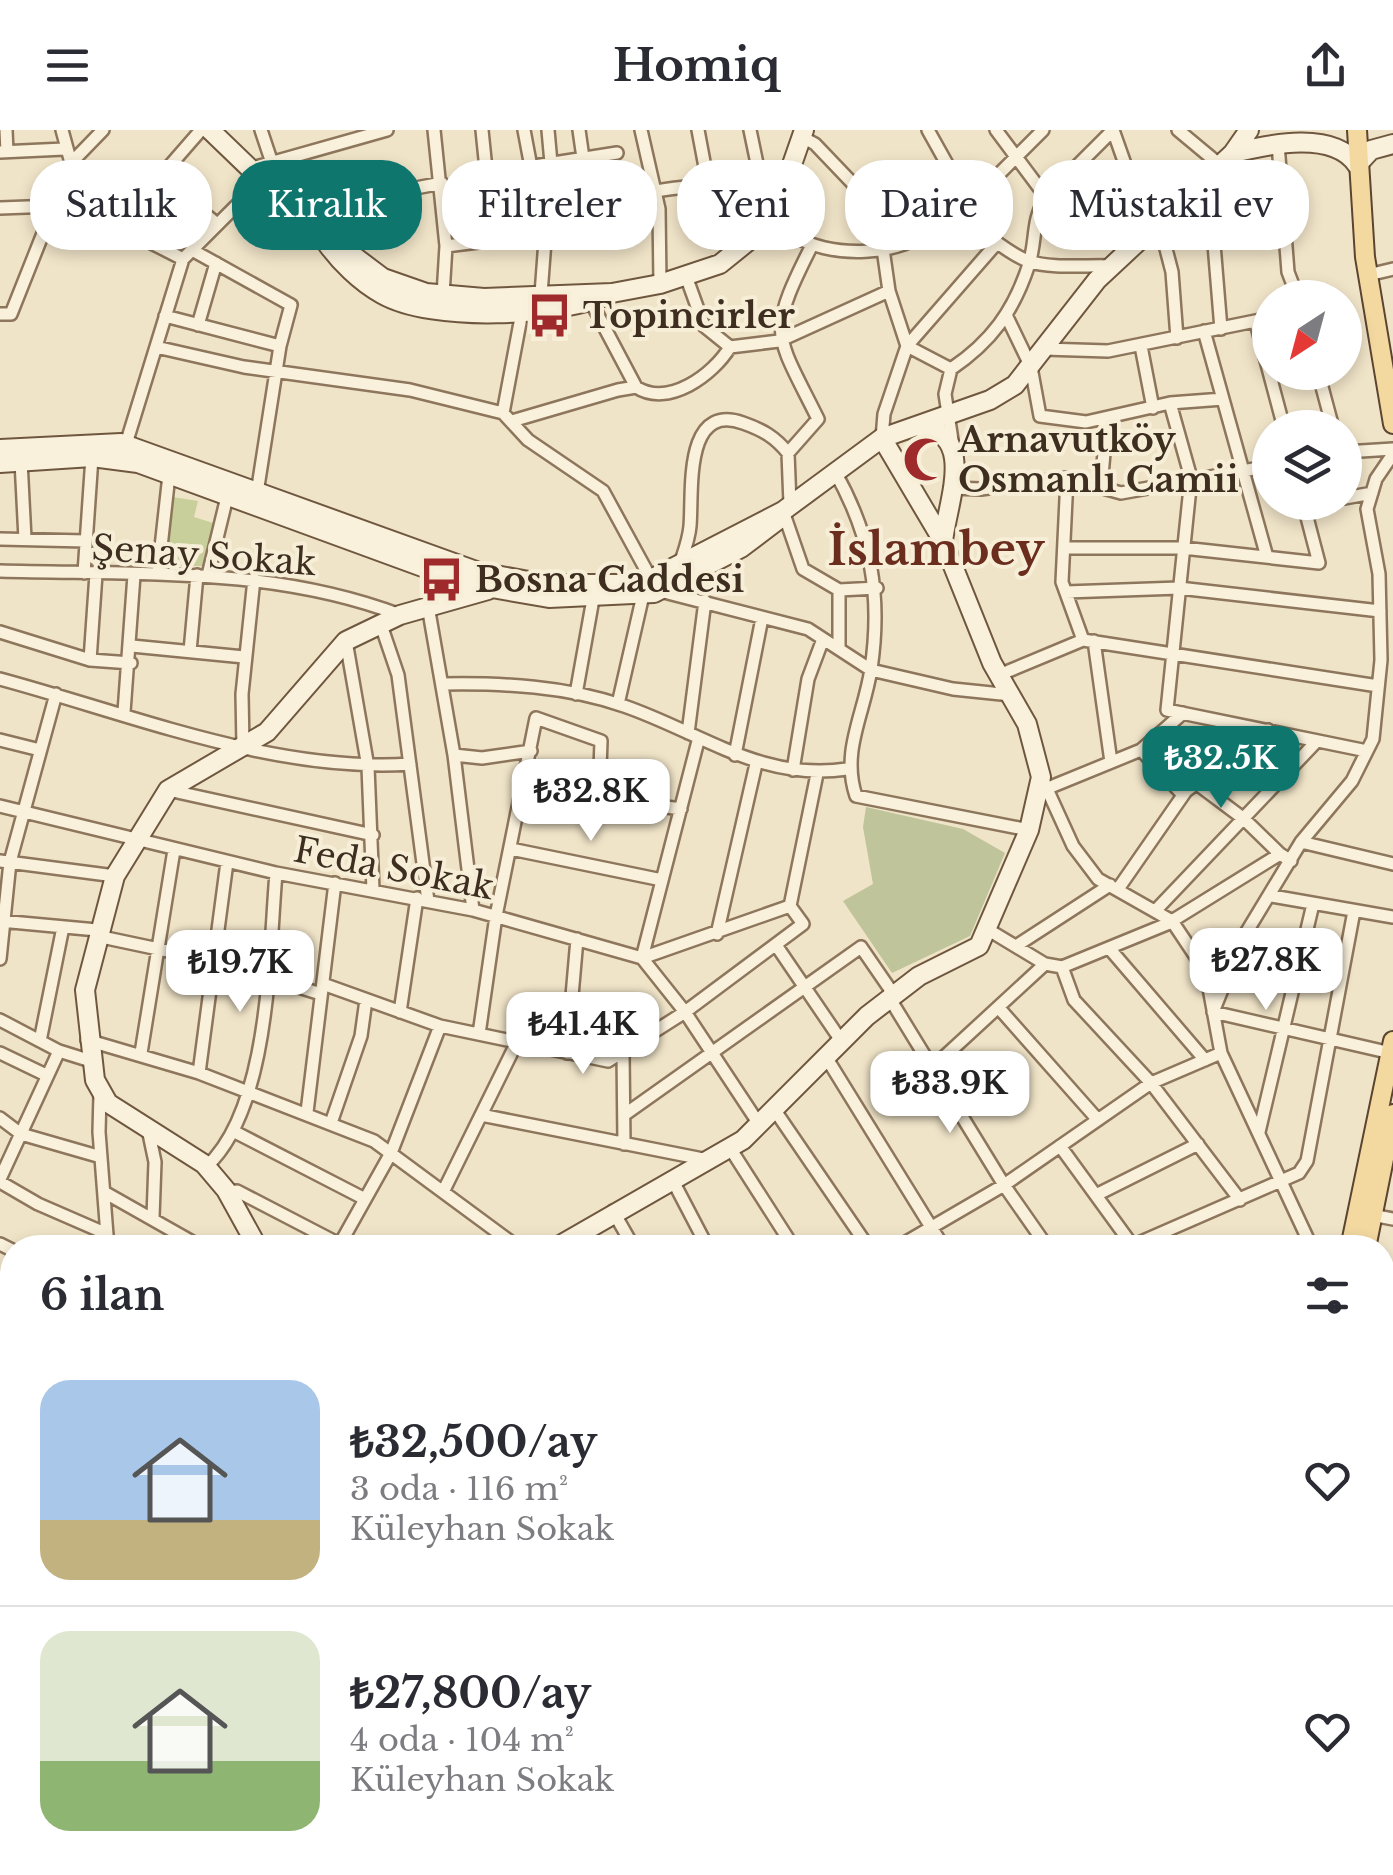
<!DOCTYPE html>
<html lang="tr">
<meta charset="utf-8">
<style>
body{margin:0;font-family:"Libre Baskerville",serif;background:#f7f7f7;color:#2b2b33;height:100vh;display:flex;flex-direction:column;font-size:38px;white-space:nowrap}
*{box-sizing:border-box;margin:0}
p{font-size:32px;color:#7c7c81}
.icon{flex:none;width:55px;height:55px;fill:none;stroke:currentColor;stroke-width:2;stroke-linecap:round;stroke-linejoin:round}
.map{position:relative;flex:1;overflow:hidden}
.sheet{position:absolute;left:0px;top:1105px;width:1395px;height:640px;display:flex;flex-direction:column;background:#fff;border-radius:40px 40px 0 0;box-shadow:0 5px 15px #0003}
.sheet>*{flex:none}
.hud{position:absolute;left:30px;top:30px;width:1335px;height:90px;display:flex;gap:20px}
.needle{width:65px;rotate:216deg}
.controls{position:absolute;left:1252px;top:150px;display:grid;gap:20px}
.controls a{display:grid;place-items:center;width:110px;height:110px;border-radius:50%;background:#fff;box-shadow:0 5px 15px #0003;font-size:50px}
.price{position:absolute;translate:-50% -85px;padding:0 22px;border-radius:20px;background:#fff;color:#222;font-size:32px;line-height:65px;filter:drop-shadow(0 2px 5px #0008)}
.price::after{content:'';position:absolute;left:50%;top:60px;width:30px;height:22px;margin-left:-15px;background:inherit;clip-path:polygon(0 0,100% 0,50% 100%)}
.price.current{background:#0f766e;color:#fff}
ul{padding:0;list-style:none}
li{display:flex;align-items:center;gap:30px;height:250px;padding:0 40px}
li+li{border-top:2px solid #e1e1e2}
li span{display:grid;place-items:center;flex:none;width:280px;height:200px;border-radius:30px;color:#555}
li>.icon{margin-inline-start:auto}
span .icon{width:120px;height:120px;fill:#fffc;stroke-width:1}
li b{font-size:42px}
h2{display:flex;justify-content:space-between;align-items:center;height:120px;padding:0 40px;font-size:42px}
.pill{padding:0 35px;border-radius:40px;background:#fff;box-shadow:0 5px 15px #0003;font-size:35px;line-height:90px}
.pill.current{background:#0f766e;color:#fff}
header{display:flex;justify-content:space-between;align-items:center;height:130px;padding:0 40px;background:#fff;font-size:45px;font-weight:800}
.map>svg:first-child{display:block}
.green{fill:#c9cf9b}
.cemetery{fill:#bfc49a}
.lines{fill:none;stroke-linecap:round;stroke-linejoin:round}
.stream{stroke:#6f938a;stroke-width:2.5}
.street-casing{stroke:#8d765c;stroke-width:16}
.secondary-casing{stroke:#6f573f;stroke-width:22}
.primary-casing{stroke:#5b4430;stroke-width:22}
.street{stroke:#faf1dc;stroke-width:11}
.secondary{stroke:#faf1dc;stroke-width:18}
.primary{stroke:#f3d9a0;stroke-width:18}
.labels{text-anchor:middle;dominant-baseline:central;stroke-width:8;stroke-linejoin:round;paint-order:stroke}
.poi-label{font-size:35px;font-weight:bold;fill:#3d2e20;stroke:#f7eed8;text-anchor:start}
.street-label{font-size:35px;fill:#3d2e20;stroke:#f7eed8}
.district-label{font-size:45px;font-weight:bold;fill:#6b2e1e;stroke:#f7eed8}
</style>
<header><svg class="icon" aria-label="menu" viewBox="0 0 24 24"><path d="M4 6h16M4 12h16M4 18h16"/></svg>Homiq<svg class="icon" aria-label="share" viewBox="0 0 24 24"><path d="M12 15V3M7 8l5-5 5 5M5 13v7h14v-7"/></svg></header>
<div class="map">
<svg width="1393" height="1745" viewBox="0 0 1393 1745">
<rect width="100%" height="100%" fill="#f0e4c8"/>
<path class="green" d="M173,367L198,371L194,387L213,393L202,436H166Z"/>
<path class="cemetery" d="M866,677L963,699L1005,723L970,806L892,843L843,771L873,754L863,697Z"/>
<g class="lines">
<path class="stream" d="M0,1276L12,1278
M571,1732L580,1745"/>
<defs>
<path id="street" d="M6,0L7,22
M201,0L160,47L217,94
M261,0L271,30
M434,0L446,116L443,165
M482,0L493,108
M524,0L545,111L541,164
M548,0L551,33
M579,0L593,98
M641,0L659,79L660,154
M698,0L708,53
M750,0L765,72
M928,0L952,43L946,94
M996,0L1046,67C1031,92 1037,108 1029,134C1014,181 991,212 951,239L907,216L996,114
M1113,0L1149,102
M1178,0L1220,35
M802,7L815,14L858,59L883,119L889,161L907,216L884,284L882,308
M1278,14L1288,142L1298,168
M0,22L64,19
M71,33L103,0
M528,37L617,23
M249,39L387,0
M1202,51L1212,90L1221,199
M656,61C706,53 718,53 765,72C783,122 858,130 904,114C926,106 943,88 968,96C989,103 1006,123 1028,131C1051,139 1086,135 1112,136
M1046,67L1113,0
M0,78L54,76
M294,81L442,53
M106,90L183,129
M1159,92L1172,142L1177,208
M969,96L991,52L1043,0
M545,111L659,79
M446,116L543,104
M192,120L291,175L280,216L257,363
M1368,145L1393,139
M686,146L704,196L730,217L779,211L889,161
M591,172L636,257
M0,184H11L71,33L62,0
M1006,185L1031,237L1040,286L1086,292L1170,273L1223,269
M165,186L280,216
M1256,193L1284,298
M198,195L216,133
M1204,201L1267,427
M1141,216L1153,278
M156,217L244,237L410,260L503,283L528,310L603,361L651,449
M1044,219L1108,221L1270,188
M951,239L945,264L952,310
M1318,242L1333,298
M1170,273L1191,348L1167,580L1367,621
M503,283L522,182
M512,291L618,260L636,257C668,278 713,245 730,217
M126,314L183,129L261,51
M1345,322L1393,319
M21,331L25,409
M834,340C871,405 882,465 871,539C864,585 841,621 856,666L1029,700
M1067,348L1062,452L1083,510
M1101,357L1107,289
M950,358L981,359L1067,348L1121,363L1270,336
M1345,368L1372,363
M790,374L788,323L818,289C775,202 766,206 812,115
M1305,379L1328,372
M783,381L803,439L839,460L877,458
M0,409L86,411
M1064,418H1183L1319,433L1303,372
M680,434C684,422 689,409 690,396C693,362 683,272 743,293C763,300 775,307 788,323
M0,441C135,445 271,436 400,485
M84,443L92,327
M158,444L169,345
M208,445L227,367
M839,460V518
M660,461L808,499L871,540L953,559L1011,565
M1066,462L1179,458L1380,481
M428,476L454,625L473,780
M380,492L398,545L428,771
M0,502L90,530L131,533
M346,511L368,637L373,760
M1094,511L1111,632
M132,516L244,527
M190,521L197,445
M90,530L96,444
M999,545L1083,510L1378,556
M0,549C130,584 274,643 410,634
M443,554C503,553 566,556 624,576C700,602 762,652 847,639
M576,564L593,469
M618,574L643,465
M124,582L134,445
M688,603L705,471
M0,610L40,620
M243,617L242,564L254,449
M1141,620L1183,665
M454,625L482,628L531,621
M735,625L762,488
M793,640L808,549L823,509
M1042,648L1073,716L1098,749L1172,791L1206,842L1221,923L1312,1118
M1196,653L1244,689L1280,724
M525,658L681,679
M1048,658L1141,620L1183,583
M168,660L373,705
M0,676L276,743L473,780L642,828
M1301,712L1393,734
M511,719L662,750
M0,731L115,746
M1118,759L1186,661L1268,600
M1272,766L1393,787
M790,776L817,644
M1156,780L1317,611
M0,791L97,800
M987,799L1045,834L1062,837L1167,794L1280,724L1291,731
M717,804L756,634
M97,806L215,831L321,864
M776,815L842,912
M1016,816L1110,755
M1109,818L1205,930
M642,828L698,611
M642,828L685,882L759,994
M0,829L10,732L56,564
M1062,837L1074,870L1151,953L1240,1070
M323,854L440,896L608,931L685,882L803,794L790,776L642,828
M890,869L1004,1055L1048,1118
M998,877L1098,990
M400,882L417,768
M0,890L59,921L91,931
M479,904L496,786L536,588L601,611L599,667
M87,910L199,943L374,1011L519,1118
M40,911L63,797
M623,922L624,1014
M0,923L46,945
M141,923L174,720
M567,923L577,809
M1391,923L1213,882L1243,808L1301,712L1352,651L1373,609L1381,530L1379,444L1367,379L1376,349L1393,324
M826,927L944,1118
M932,938L1045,834
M199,943L227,732
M100,964L99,1002L108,1118
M774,979L869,1118
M307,982L335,753
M481,985L708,1030
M624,985L861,817L894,865
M0,988L21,1004L101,1027
M331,993L361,906L366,870
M148,999L155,1032L153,1087
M233,1001L365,1069
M1259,1002L1313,774
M1060,1016L1132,1115
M730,1018L794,1118
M206,1037C270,979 269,824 276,743
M0,1049L59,921
M673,1051L708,1118
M0,1052L38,1074L107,1104
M444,1060L517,912
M104,1062L203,1118
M228,1062L237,1061L345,1117
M1096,1065L1198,1014
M613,1081L634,1118
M1372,1085L1393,1089
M0,1114L12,1120
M340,1114L391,1023L440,896
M896,1118L1004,1055L1151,953L1221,923
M1127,1118L1299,1043L1307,1031L1354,781
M0,1177L12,1184
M1382,1286L1393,1284
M0,1294L12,1296
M0,1379L12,1384
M0,1428L12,1413
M1382,1432H1393
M0,1469L12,1477
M1382,1539L1393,1540
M0,1628L12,1618
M1382,1679L1393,1682
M176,1732L186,1745
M278,1732L290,1745
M392,1732L403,1745
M698,1732L704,1745
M761,1732L765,1745
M830,1732L834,1745
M898,1732L911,1745
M0,1740L12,1727
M211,1745L224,1732
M481,1745L498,1732"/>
<path id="secondary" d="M210,0L294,81L383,148L426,163L484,168L612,163L660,154L720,134L772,92L804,0
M1233,23C1270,14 1334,0 1357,35L1371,20L1393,14
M325,111C339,131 360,152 382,164C433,193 560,187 612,163
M919,297C977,303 948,370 943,411
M0,319L121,313L479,442L545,454H618L651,449L783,381L882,308L990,270L1015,255L1097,150L1233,23L1249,0
M0,333L92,327L138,333L469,454L549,468L654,463L741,418L778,390
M258,1118L226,1060L204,1034L108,973L95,950L85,860L115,746L168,660L267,602L346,511L400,485L488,460
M555,1118L743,1010L867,886L919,846L979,816L1029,700L1041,647L1027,594L992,533L943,411L882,308
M0,1533L12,1520"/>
<path id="primary" d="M1357,0L1365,127L1393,294
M1350,1118L1393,911
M1366,1118L1393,984
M1382,1314L1393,1357
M1382,1382L1393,1424"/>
</defs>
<use href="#street" class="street-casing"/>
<use href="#secondary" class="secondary-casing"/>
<use href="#primary" class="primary-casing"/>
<use href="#street" class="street"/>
<use href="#secondary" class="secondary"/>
<use href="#primary" class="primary"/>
</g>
<defs>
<symbol id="bus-bare" viewBox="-9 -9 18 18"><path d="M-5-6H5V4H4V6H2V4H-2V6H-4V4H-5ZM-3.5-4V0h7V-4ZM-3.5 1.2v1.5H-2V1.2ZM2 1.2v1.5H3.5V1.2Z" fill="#9e2a2b" stroke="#f7eed8" stroke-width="2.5" paint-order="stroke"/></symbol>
<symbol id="mosque-bare" viewBox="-9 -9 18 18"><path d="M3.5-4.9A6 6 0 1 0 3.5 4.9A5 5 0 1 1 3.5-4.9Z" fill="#9e2a2b" stroke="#f7eed8" stroke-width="2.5" paint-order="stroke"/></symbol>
</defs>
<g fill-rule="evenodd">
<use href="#bus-bare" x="518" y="154" width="63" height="63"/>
<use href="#mosque-bare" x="894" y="298" width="63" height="63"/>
<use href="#bus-bare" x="410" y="418" width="63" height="63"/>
</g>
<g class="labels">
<g class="poi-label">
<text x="583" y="185">Topincirler</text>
<text x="958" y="309">Arnavutköy<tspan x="958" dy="40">Osmanlı Camii</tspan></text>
<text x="475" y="449">Bosna Caddesi</text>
</g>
<g class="street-label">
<text transform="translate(204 425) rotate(4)">Şenay Sokak</text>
<text transform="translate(394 738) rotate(11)">Feda Sokak</text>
</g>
<g class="district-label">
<text x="936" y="419">İslambey</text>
</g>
</g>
</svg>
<div class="controls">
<a><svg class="needle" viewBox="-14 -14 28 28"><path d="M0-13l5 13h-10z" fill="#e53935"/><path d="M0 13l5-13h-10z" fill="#7c7c81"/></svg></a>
<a><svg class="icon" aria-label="layers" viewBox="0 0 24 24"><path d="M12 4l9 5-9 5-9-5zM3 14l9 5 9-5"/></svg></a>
</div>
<b class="price current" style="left:1221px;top:681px">₺32.5K</b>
<b class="price" style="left:591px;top:714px">₺32.8K</b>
<b class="price" style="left:1266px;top:883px">₺27.8K</b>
<b class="price" style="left:240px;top:885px">₺19.7K</b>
<b class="price" style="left:583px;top:947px">₺41.4K</b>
<b class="price" style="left:950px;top:1006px">₺33.9K</b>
<div class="hud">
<a class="pill">Satılık</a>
<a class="pill current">Kiralık</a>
<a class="pill">Filtreler</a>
<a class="pill">Yeni</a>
<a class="pill">Daire</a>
<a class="pill">Müstakil ev</a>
</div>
<section class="sheet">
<h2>6 ilan<svg class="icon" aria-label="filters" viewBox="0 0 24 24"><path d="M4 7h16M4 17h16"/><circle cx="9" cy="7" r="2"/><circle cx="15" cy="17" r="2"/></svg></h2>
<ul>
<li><span style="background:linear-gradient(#a9c7e8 70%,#c2b280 0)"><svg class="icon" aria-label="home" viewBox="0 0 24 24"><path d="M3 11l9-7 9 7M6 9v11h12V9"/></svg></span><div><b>₺32,500/ay</b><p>3 oda · 116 m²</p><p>Küleyhan Sokak</p></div><svg class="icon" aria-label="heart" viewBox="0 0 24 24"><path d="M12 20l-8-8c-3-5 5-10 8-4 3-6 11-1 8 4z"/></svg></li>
<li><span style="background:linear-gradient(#dfe7d0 65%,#8fb573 0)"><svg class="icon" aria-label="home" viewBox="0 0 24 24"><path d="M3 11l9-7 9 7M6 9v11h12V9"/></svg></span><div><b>₺27,800/ay</b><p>4 oda · 104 m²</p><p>Küleyhan Sokak</p></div><svg class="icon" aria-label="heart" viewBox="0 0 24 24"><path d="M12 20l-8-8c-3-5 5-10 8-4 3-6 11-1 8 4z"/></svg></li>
</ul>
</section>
</div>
